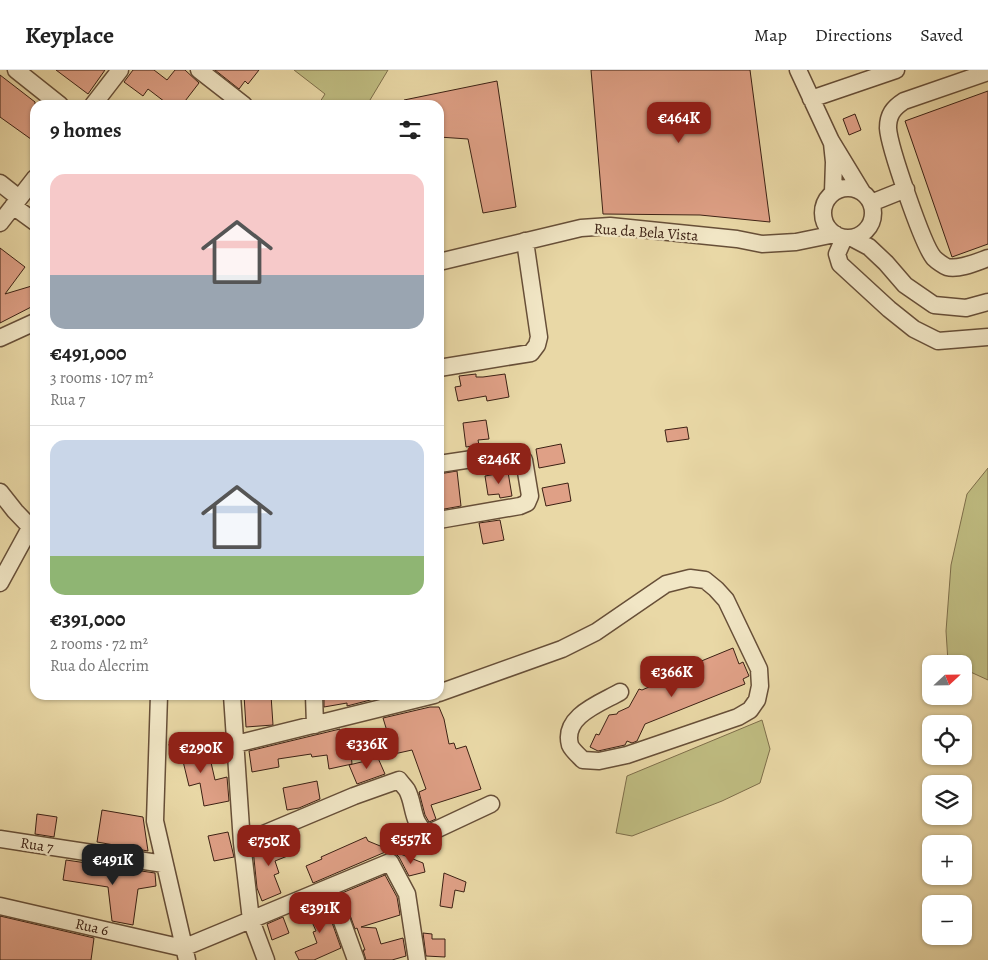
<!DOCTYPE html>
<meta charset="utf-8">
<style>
body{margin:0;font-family:Alegreya,serif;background:#f6f6f6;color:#222;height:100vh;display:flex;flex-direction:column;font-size:19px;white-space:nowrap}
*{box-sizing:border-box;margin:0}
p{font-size:16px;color:#767676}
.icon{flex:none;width:28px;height:28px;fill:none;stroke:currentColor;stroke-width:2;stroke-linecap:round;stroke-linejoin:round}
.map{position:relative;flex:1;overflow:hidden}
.sheet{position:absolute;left:30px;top:30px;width:414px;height:600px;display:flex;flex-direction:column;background:#fff;border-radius:15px;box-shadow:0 1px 4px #0004}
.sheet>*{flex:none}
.needle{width:32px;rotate:68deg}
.buttons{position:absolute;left:922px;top:585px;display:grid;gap:10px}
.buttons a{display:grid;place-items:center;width:50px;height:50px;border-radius:10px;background:#fff;box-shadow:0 1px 4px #0004;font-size:25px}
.price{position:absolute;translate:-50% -42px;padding:0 11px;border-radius:10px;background:#8f2418;color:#fff;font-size:16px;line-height:32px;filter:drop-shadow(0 1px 2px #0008)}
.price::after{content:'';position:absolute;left:50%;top:30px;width:15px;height:11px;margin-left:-8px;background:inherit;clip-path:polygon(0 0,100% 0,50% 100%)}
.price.selected{background:#222;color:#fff}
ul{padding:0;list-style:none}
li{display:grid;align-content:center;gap:10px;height:265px;padding:0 20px}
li+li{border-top:1px solid #e0e0e0}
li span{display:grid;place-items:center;height:155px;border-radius:15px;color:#555}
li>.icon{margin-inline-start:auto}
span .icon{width:90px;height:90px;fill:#fffc;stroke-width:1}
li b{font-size:21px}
h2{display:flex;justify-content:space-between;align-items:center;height:60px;padding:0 20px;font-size:21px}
header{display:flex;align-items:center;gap:30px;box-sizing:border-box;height:70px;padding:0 25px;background:#fff;border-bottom:1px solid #e0e0e0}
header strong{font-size:24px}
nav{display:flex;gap:28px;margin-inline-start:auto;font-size:18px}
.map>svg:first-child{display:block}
.green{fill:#bfbc81;stroke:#7e6e4a}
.building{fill:#dfa086;stroke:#3c2114}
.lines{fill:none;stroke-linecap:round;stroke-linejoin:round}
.minor-casing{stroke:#674f38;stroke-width:19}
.minor{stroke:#f1e6c5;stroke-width:16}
.labels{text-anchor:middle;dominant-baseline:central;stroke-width:5;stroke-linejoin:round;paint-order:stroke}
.street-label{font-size:15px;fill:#3c2114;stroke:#f1e6c5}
</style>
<header>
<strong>Keyplace</strong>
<nav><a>Map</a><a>Directions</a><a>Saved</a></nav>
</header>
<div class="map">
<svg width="988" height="890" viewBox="0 0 988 890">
<rect width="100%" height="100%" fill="#e9d8a6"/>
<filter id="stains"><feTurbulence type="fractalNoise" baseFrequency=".004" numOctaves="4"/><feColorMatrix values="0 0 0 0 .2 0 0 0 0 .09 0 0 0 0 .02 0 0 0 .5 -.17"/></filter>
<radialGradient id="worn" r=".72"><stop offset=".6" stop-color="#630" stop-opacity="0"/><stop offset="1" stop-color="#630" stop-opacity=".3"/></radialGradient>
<path class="green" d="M294,0H388L367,35H318L325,24Z
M988,398V610L964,599V594H952L948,592L946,561L951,495L967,424Z
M762,650L770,679L760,713L722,731L632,766L616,763L627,706Z"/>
<path class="building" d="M56,0H105L88,24Z
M133,0H154L167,10L175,0H185L199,13L182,35H169L148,19L143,26L124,12Z
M215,0H259L248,14L245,11L239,19Z
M591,0H750L770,152L700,145L603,144Z
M0,5L35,32V72L0,47Z
M497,11L516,137L483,143L468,69L439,67V35H405L404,30Z
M988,21V174L952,187L905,51Z
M855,44L861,60L849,65L843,49Z
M0,178L25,197L5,224L35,215V235L0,253Z
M476,304V307H483L505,304L509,327L487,331L486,326L458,331L455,317L461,316L459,306Z
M486,350L489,369L478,370L479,375L466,377L463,353Z
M687,357L689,369L667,372L665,360Z
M561,374L565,393L539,398L536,379Z
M457,401L461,436L439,440V404Z
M508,402L512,426L500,428L499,424L488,425L485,406Z
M568,413L571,431L546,436L542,418Z
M500,450L504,470L483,474L479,453Z
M733,578L739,594L743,592L749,606L743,609L745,614L645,654L637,671L632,673L627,671L625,675L598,681L590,677L596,664L599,665L609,645L617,644L618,642L629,637L639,619L642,620L679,604L677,601Z
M244,625H271L273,655L246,657Z
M324,625H382V627L347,636V633L324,637Z
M430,637H439L444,649L449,674L454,673L456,679L466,676L481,719L431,735L436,749L429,752L425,745L419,722L426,719L412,680L394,684L383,648Z
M340,659L342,674L350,673L352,694L329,699L327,685L312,687L311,684L278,689L279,697L252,702L249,681Z
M192,670L196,691L210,688L215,710L227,707L229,731L204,736L200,713L189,716L182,687L172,689L169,674Z
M378,688L385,704L357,714L349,695Z
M317,711L320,729L299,738L287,740L283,718Z
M102,740L143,747L148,781L97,772Z
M37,744L57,747L54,767L35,764Z
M228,762L234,787L214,791L208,766Z
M283,767L290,785L275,791L279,803L274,805L281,823L262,831L257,818L253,779Z
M366,767L368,771L390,780L313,813L306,796L322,789L321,787Z
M393,781L423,793L425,802L409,806L399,787Z
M66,790L155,803L156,816L138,819L133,855L112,851L108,817L63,810Z
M444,803L466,812L464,822L455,820L452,838L440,836Z
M385,805L397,827L400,845L361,857L376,858L381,874L403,868L406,886L392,890H366L363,880H365L357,858L355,859L342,823Z
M324,830L341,878L314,890H299L295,882L317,873L313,862L316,861L306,838Z
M0,846L94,868L91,890H0Z
M283,847L289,863L272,870L267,854Z
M423,863L432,864V869H445V887L426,886Z"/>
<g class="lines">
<defs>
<path id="minor" d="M16,0L60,35
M199,0L244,35
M798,0L831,71L862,122
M988,2L904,31C893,38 888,45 888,58C889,76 923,176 934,188C937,191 944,196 947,197C959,200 977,192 988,188
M811,29L896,0
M93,35L120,0
M832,73L834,92L833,122
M0,113L19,128
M823 143a25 25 0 1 1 50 0a25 25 0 1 1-50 0Z
M871,133L906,119
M13,136L35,152
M0,153L35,108
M844,168L837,184L840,194L889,239L914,259L938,271L988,267
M852,168L869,177L886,193L905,215L934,235L966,238L988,232
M439,192L581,158L610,156L737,169L762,174L796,172L835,164
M0,268L35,252
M439,298L531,283L537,275L539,267L525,171
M439,394L512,383L518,385L524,390L530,426L527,433L520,436L439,450
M0,422L15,441L35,462
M0,513L30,458
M439,623L562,579L596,562L666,514L690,508L705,510L716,519L726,530L759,599L760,616L757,630L750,640L738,647L627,685L599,691L583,690C579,686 572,680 570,675C562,646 601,633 620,622
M159,625L155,751L187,890
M232,625L242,773L251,850L266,890
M314,625L315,655
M236,674L434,625
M0,769L164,794
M242,773L354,726L399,710C401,713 405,717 407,720C415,735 411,752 427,764L491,734
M330,818L356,890
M0,836L183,878L390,792L407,824L417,890"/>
</defs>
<use href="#minor" class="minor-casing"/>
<use href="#minor" class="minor"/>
</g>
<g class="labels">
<g class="street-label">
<text transform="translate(646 162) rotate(4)">Rua da Bela Vista</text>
<text transform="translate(37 775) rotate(9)">Rua 7</text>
<text transform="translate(92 857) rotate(13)">Rua 6</text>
</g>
</g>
<rect width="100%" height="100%" filter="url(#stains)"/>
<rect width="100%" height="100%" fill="url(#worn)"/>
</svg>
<div class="buttons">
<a><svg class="needle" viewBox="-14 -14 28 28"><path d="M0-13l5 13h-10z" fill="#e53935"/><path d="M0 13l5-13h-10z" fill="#767676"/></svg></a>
<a><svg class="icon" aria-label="locate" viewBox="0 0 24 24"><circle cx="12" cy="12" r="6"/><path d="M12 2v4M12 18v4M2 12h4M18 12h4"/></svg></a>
<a><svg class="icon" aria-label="layers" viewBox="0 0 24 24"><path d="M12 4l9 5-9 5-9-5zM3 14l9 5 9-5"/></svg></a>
<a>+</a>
<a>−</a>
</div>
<b class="price" style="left:679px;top:74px">€464K</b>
<b class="price" style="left:499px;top:415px">€246K</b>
<b class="price" style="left:672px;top:628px">€366K</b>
<b class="price" style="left:367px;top:700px">€336K</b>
<b class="price" style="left:201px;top:704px">€290K</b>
<b class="price" style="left:411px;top:795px">€557K</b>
<b class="price" style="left:269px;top:797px">€750K</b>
<b class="price selected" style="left:113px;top:816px">€491K</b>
<b class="price" style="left:320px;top:864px">€391K</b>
<section class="sheet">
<h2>9 homes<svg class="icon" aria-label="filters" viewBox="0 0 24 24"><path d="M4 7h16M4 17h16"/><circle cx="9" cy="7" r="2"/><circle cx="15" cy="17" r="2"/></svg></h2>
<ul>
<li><span style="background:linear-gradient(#f6c9c9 65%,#9aa5b1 0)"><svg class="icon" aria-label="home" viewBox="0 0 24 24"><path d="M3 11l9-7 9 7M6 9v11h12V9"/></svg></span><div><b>€491,000</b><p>3 rooms · 107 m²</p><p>Rua 7</p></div></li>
<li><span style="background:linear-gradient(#c9d6e8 75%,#8fb573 0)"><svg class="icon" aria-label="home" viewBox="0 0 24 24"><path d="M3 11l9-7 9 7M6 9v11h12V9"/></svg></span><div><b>€391,000</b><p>2 rooms · 72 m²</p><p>Rua do Alecrim</p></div></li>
</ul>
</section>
</div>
